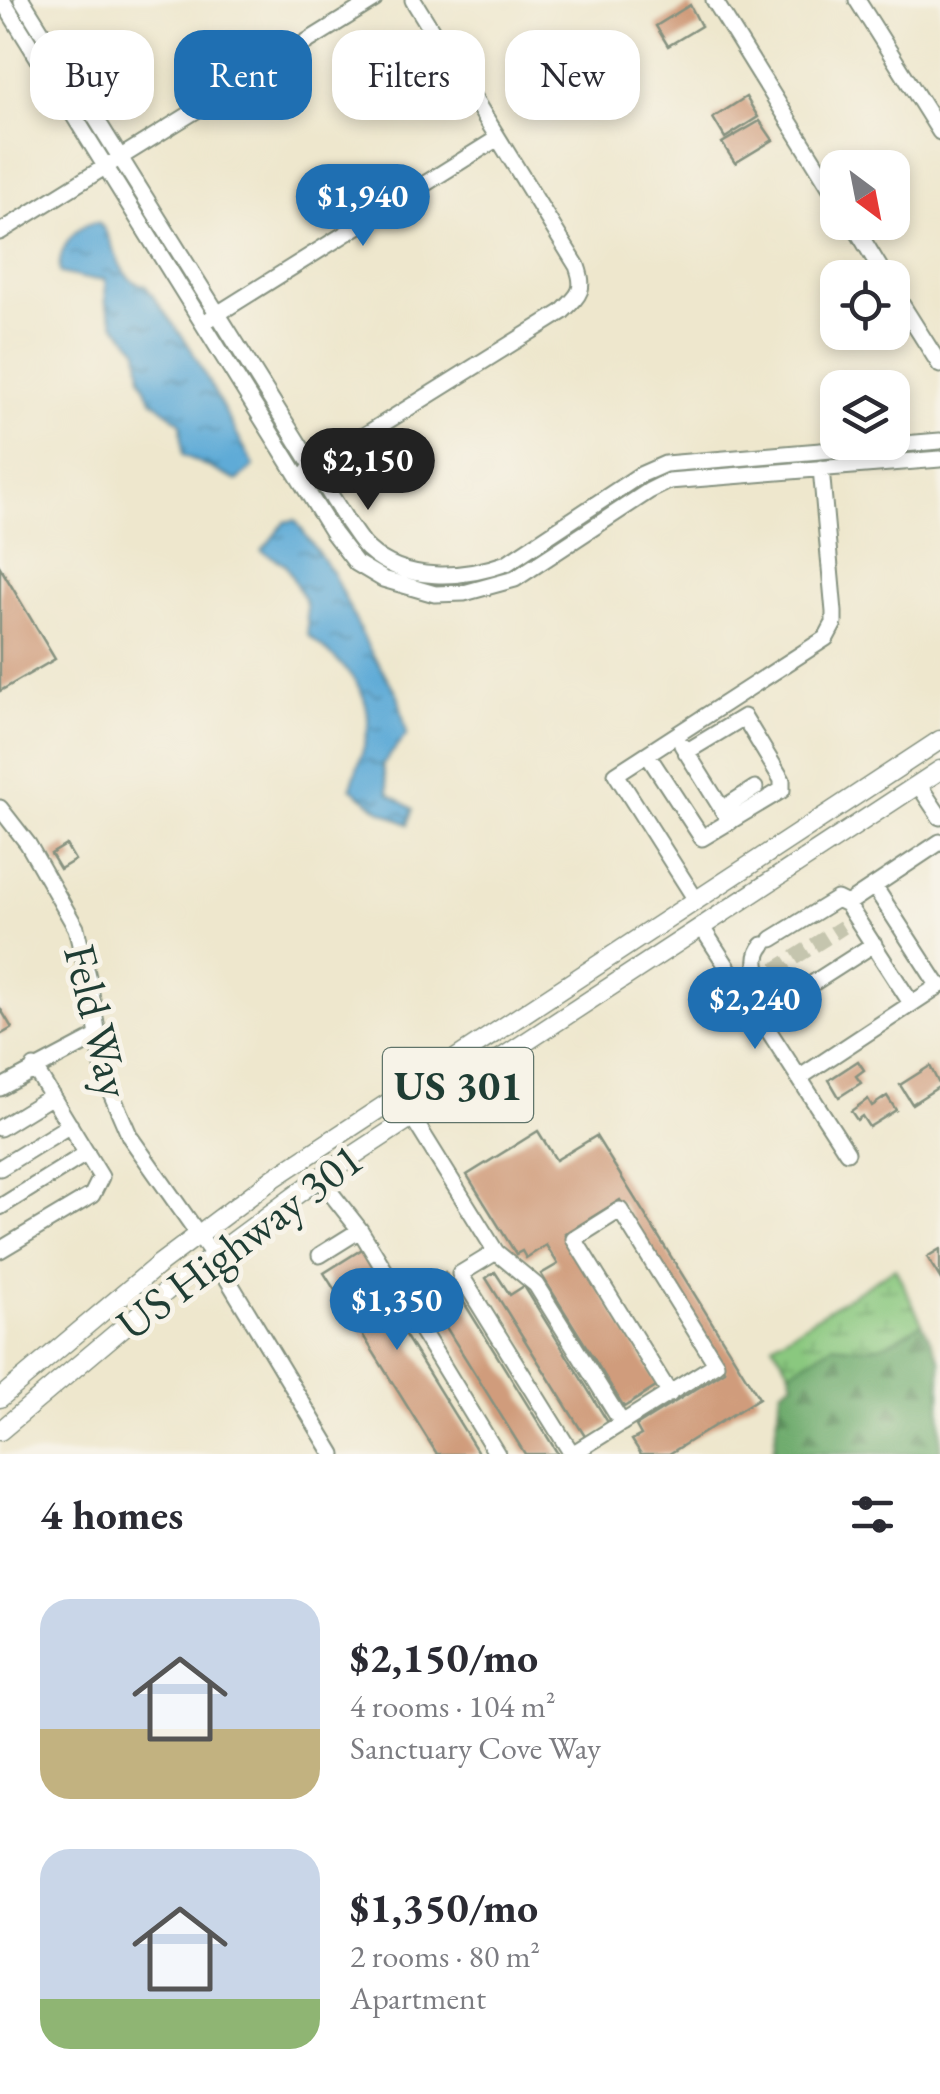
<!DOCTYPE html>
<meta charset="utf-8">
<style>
body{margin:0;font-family:"EB Garamond",serif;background:#f7f7f7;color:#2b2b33;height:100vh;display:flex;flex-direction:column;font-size:38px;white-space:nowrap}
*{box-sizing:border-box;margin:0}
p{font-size:32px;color:#7c7c81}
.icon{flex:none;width:55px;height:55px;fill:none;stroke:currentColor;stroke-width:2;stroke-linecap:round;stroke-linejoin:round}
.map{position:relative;height:1454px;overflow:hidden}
.sheet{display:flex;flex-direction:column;background:#fff;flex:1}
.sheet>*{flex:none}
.guide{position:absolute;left:30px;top:30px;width:880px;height:90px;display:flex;gap:20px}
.needle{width:65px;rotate:148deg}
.buttons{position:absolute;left:820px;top:150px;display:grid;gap:20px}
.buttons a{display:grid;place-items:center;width:90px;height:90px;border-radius:20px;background:#fff;box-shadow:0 5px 15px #0003;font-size:50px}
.price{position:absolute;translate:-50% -85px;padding:0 22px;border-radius:35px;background:#1f6fb2;color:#fff;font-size:32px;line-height:65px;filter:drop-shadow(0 2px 5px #0008)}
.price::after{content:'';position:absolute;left:50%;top:60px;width:30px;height:22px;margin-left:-15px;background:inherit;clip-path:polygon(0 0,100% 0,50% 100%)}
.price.active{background:#222;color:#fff}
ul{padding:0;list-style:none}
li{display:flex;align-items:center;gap:30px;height:250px;padding:0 40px}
li span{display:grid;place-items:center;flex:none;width:280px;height:200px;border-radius:30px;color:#555}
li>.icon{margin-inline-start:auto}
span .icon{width:120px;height:120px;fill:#fffc;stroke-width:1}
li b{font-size:42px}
h2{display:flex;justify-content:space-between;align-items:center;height:120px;padding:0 40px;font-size:42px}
.tag{padding:0 35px;border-radius:30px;background:#fff;box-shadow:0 5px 15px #0003;font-size:35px;line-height:90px}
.tag.active{background:#1f6fb2;color:#fff}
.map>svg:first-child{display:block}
.forest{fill:url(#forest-firs);stroke:#477451;stroke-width:2.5}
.wetland{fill:url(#wetland-marsh);stroke:#54825a;stroke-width:2.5}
.water{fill:url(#water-ripples);stroke:#3e7486;stroke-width:2.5}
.building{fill:#d09c7b}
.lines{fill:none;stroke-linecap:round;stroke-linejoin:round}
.minor-tunnel{stroke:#c5c5ae;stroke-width:15;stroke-dasharray:15 8;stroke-linecap:butt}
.minor-casing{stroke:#869280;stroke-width:19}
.major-casing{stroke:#869280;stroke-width:21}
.minor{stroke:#fff;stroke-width:15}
.major{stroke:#fff;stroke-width:18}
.labels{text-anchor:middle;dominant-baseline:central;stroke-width:10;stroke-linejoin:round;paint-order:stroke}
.shield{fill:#f7f3e8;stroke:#60746a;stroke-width:2.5}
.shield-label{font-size:42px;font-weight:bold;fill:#1f3d34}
.street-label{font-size:45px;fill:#1f3d34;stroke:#f7f3e8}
</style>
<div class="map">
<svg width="940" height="1454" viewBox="0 0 940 1454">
<defs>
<pattern id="forest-firs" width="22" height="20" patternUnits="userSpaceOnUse" patternTransform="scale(2.5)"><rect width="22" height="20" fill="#6fac6e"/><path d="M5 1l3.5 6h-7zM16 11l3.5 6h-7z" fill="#5b8d5b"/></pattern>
<pattern id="wetland-marsh" width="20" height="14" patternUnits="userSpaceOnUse" patternTransform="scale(2.5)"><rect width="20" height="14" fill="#8ac87f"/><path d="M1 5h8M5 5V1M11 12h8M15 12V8" fill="none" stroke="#70a469"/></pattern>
<pattern id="water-ripples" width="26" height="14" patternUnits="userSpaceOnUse" patternTransform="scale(2.5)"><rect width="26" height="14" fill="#5eabd7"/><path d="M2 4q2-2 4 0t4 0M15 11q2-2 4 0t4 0" fill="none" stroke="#4d8caf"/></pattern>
</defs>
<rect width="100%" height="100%" fill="#f7f3e8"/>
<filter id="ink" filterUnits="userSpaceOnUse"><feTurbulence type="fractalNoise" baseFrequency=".01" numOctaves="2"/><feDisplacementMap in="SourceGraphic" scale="20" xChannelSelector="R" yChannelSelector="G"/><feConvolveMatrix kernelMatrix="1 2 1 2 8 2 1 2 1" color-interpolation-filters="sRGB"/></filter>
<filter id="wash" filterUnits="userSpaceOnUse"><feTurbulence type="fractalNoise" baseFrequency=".0048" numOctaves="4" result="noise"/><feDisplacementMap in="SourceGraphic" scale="40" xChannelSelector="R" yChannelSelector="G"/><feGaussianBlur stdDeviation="2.25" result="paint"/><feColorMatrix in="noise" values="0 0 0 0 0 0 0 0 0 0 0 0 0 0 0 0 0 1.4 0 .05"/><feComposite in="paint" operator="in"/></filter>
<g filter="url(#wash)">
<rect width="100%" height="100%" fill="#eee7cd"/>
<path class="forest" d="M922,1323L940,1360V1454H773L781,1390L793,1382L790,1371L833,1345C879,1351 883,1347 922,1323Z"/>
<path class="wetland" d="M895,1268L922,1323C881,1348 881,1351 833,1345L790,1371L773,1344Z"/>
<path class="water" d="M98,222C117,240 115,282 145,285L191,349L254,466L237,481L183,455L181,423L151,399L141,377L138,348L115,325L106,304L105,279H87L60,273C57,251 74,224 98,222Z
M295,520L333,574L369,649L398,695L407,734L382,765L389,794L413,809L408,824L381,811L351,788C356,768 367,745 368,725C370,683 336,659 308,635L306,603L285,564L262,551L285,522Z"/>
<g id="blocks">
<path class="building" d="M690,5L701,26L668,46L656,26Z
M746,97L758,117L725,138L713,118Z
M760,121L773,140L735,163L722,143Z
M0,567L55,659L0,691Z
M66,845L75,860L60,869L51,854Z
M0,1008L12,1028L0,1035Z
M858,1061L864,1070L856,1076L861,1083L839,1097L829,1080Z
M930,1066L940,1086L912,1104L900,1085Z
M887,1096L896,1110L869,1127L862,1116L857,1120L851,1111L868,1099L872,1106Z
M538,1131L556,1160L596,1136L759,1398L669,1454H641L632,1440L641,1435L636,1426L725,1371L620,1200L565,1234L659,1385L624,1407L541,1274L558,1264L546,1245L526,1258L522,1251L516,1254L467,1175Z
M364,1248L381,1275L372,1281L377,1288L386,1282L395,1297L385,1303L479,1454H437L324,1273Z
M940,1249V1278L927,1257Z
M445,1272L558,1454H525L421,1287Z
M495,1272L510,1295L524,1286L609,1424L586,1438L486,1278Z"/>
</g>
</g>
<g filter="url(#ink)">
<use href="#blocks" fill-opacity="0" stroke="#869280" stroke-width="2.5"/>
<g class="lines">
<path class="minor-tunnel" d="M775,970L843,927"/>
<defs>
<path id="minor" d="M2,0L333,533L356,563L383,579L435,594L464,593L515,579L649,491L669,481L940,459
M22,0L348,523C354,531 360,542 368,549C405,583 463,579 507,563L640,475L665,464L940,441
M714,0L838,200
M857,0L940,132
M852,222L886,278
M0,232L374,0
M892,289L940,365
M211,318L498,138
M309,470L562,312C579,295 586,290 577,266L413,0
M682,745L730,822
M647,754L702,838L782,790V780L744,717L686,752
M918,784L940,817
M0,808L28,844L76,928L89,981L105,1079L130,1137L213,1255L333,1454
M722,809L755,788
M874,886L938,985
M696,900L616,774L826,638L834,623V612L821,468
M847,904L940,842
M701,926L847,1152
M772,939L837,899L847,904L911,1003
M763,945C746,965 768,987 779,1005L874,944
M799,1078L940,985
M0,1088L96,1037
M411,1115L496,1252L460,1274L572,1454L716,1364L620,1210L574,1239L670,1394
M0,1128L52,1096
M0,1168L70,1125
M319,1178L360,1230L497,1454
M0,1207L87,1153
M0,1250L92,1195L101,1177L34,1067
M496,1252L536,1285L622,1423
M320,1255L360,1230"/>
<path id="major" d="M0,1398L158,1265L274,1178L940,740
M0,1431L169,1289L319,1178L940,770"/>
</defs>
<use href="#minor" class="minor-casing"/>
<use href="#major" class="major-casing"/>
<use href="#minor" class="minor"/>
<use href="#major" class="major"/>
</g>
</g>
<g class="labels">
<rect class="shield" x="383" y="1048" width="150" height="74" rx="8"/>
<g class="shield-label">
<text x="458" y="1085">US 301</text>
</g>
<g class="street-label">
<text transform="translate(98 1021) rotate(76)">Feld Way</text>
<text transform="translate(239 1241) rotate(-37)">US Highway 301</text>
</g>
</g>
</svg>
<div class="buttons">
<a><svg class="needle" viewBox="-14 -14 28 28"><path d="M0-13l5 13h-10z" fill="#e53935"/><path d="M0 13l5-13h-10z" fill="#7c7c81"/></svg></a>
<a><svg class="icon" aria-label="locate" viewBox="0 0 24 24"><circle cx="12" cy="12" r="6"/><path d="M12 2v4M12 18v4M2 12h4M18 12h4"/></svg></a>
<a><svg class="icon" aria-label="layers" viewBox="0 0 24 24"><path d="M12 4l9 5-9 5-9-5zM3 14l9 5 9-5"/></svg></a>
</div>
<b class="price" style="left:363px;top:249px">$1,940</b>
<b class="price active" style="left:368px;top:513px">$2,150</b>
<b class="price" style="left:755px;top:1052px">$2,240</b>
<b class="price" style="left:397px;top:1353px">$1,350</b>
<div class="guide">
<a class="tag">Buy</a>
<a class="tag active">Rent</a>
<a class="tag">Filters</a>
<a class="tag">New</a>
</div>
</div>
<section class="sheet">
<h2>4 homes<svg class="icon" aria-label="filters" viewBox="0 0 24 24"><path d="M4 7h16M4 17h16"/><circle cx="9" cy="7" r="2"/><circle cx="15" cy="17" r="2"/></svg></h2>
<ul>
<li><span style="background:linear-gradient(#c9d6e8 65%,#c2b280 0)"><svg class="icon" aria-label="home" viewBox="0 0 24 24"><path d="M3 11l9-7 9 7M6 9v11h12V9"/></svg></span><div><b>$2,150/mo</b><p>4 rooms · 104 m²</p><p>Sanctuary Cove Way</p></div></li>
<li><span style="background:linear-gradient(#c9d6e8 75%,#8fb573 0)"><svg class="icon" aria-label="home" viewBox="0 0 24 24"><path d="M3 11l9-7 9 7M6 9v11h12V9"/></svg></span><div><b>$1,350/mo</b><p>2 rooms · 80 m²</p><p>Apartment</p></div></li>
</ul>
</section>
